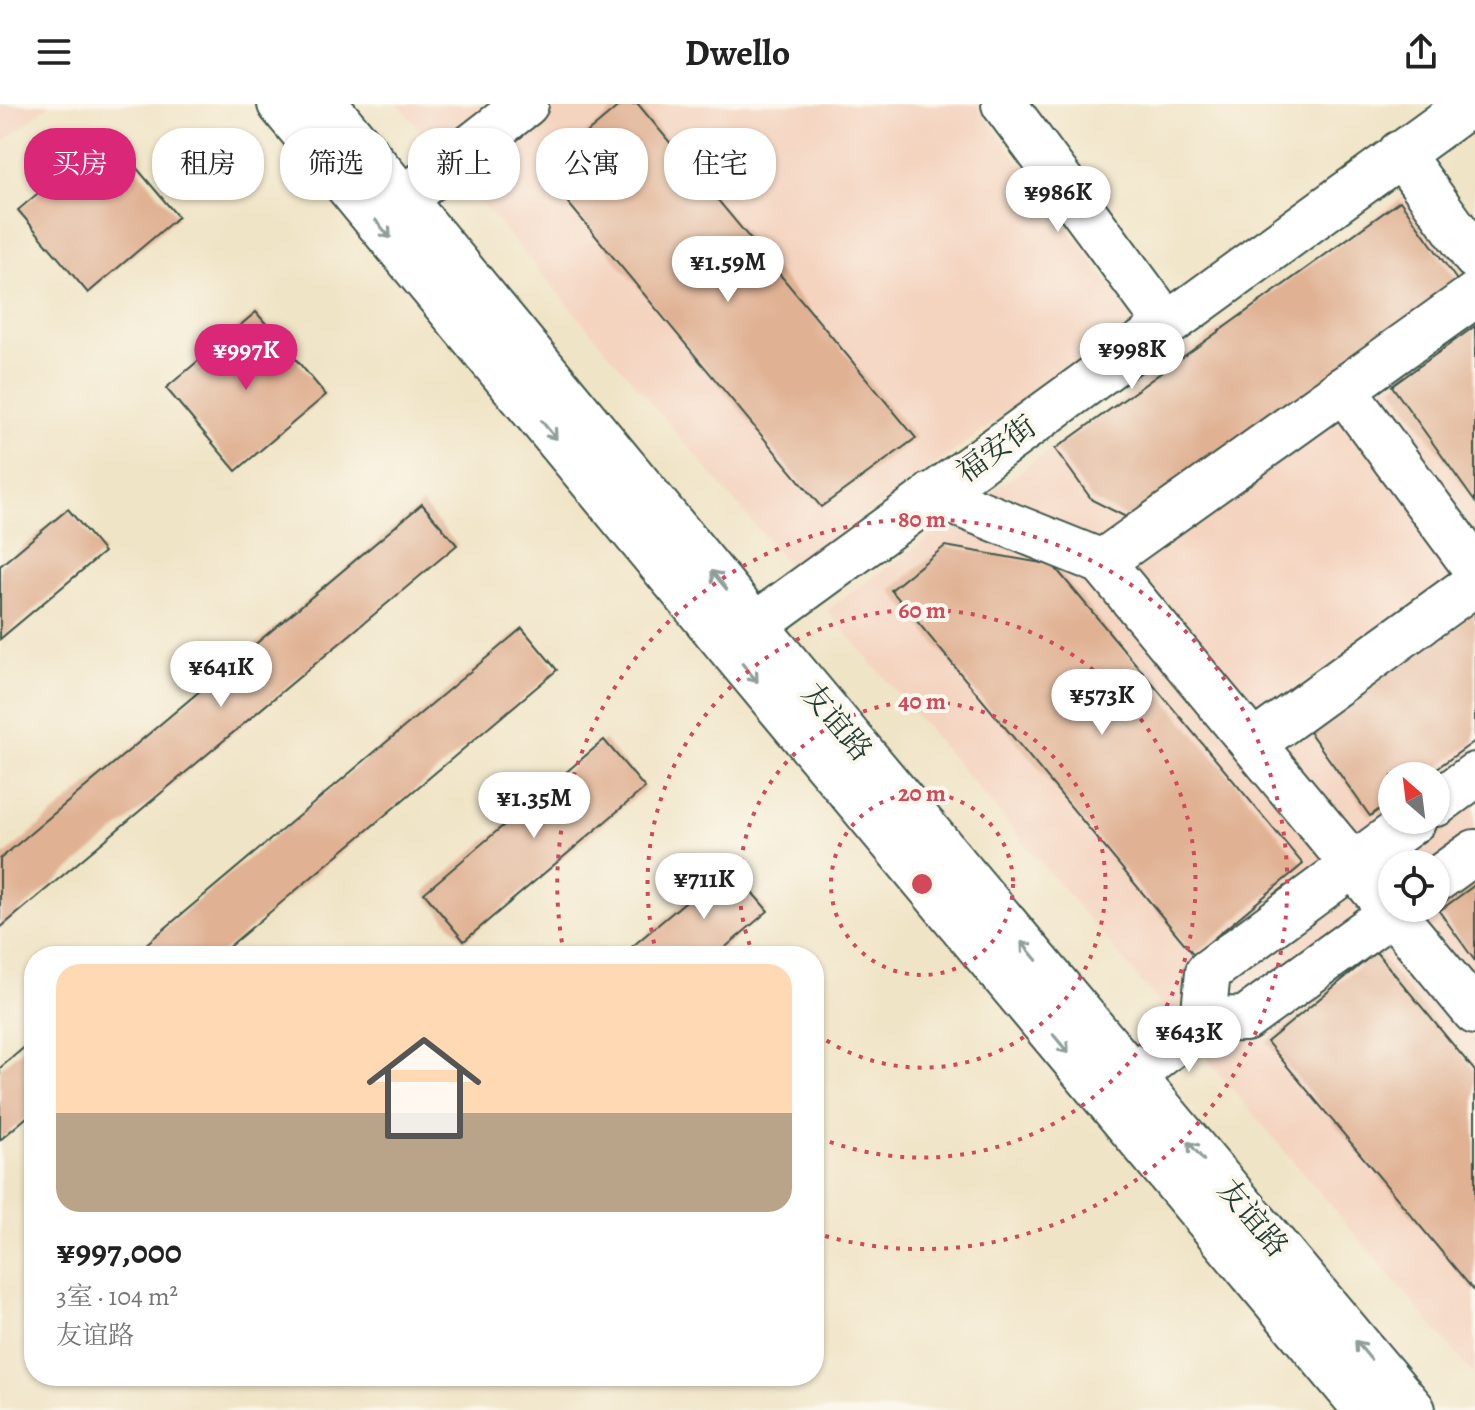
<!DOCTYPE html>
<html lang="zh">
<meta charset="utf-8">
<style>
body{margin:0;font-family:Alegreya,"Noto Serif SC",serif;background:#f2f2f2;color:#222;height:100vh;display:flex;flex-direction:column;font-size:30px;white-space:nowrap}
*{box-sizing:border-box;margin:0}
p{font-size:26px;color:#767676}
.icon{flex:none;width:44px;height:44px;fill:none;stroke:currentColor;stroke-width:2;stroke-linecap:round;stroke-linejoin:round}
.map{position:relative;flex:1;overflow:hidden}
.sheet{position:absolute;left:24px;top:842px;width:800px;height:440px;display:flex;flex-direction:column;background:#fff;border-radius:32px;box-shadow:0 2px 6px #0004}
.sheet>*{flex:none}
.banner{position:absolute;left:24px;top:24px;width:800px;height:72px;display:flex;gap:16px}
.needle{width:52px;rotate:332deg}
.buttons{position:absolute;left:1378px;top:658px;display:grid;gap:16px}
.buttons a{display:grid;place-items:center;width:72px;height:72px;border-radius:50%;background:#fff;box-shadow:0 2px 6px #0004;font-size:40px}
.price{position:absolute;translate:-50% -68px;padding:0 18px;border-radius:28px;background:#fff;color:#222;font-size:26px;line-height:52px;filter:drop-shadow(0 2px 4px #0008)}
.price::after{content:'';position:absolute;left:50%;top:48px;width:24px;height:18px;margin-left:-12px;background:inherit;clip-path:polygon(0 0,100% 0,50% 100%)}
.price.on{background:#db2777;color:#fff}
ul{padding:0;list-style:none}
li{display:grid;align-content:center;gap:16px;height:424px;padding:0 32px}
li+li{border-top:2px solid #e0e0e0}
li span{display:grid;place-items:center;height:248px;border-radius:24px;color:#555}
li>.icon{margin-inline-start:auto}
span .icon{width:144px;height:144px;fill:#fffc;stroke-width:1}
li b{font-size:34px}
.pill{padding:0 28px;border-radius:32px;background:#fff;box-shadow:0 2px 6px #0004;font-size:28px;line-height:72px}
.pill.on{background:#db2777;color:#fff}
header{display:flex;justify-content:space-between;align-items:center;height:104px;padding:0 32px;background:#fff;font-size:36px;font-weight:700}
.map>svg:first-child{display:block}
.built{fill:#f4d3bf;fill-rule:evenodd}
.building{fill:#e0b193}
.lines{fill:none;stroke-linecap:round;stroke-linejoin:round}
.minor-casing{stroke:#3e564a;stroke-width:48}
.major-casing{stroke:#3e564a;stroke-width:48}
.minor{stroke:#fff;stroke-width:44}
.major{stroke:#fff;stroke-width:44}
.oneway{stroke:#8f9e9a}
.ring{fill:none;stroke:#d1495b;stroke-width:4;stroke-dasharray:4 8}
.labels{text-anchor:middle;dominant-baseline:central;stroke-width:8;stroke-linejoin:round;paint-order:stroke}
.street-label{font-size:30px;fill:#1f3d34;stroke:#fbf7ec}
.centre{fill:#d1495b;stroke:#fbf7ec;stroke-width:4}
.ring-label{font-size:24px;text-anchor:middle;font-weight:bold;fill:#d1495b;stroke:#fbf7ec;stroke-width:8;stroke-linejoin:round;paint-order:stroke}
</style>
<header><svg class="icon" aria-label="menu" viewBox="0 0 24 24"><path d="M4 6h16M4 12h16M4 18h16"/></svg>Dwello<svg class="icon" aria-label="share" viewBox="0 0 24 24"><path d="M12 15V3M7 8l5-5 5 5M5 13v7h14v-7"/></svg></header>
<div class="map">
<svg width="1475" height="1306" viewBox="0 0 1475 1306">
<rect width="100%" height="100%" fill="#fbf7ec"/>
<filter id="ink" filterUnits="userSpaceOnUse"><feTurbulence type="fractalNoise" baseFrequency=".0125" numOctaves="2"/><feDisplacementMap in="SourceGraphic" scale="16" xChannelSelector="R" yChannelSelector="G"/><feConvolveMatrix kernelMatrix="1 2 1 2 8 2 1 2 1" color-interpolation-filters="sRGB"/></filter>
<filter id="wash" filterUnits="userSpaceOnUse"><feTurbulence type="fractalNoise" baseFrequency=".006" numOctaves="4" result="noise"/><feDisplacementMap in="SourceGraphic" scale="32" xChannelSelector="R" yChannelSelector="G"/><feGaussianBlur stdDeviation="1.8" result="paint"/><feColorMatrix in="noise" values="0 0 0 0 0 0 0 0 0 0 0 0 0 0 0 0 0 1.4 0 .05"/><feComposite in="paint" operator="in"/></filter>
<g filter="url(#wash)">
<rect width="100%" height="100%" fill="#f0e4c6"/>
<path class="built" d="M0,0H50L0,41Z
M398,0H976L1136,217L791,464Z
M1411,86L1475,175V1272L827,506ZM1392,672H1436V716H1392ZM1392,760H1436V804H1392Z"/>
<g id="blocks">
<path class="building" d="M621,0H638L916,334L821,403L554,82L557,54Z
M108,30L178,113L88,189L18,106Z
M1400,97L1464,186L1138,419L1092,396L1055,345Z
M256,208L326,291L236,367L166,284Z
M1475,222V398L1392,282Z
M422,400L457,441L0,824V755Z
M68,405L104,448L0,535V462Z
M945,442L1053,461L1303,760L1194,851L891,486Z
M1475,505V637L1426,672H1392V696L1370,712L1308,626Z
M522,524L557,566L218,852H132Z
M604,636L645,684L464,837L424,789Z
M729,761L768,807L715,852H621Z
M1475,781V857L1439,807Z
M1376,848L1475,967V1188L1267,938Z
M34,935V1007L0,1036V964Z"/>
</g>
</g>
<g filter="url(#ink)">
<use href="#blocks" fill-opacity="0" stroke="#3e564a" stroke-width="2"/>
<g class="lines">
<defs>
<path id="minor" d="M1004,0L1167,220
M1400,49L1475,153
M404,95L526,0
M1343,285L1475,464
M933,390L1102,458L1475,908
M1102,458L1475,191
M755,521L1470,0
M1253,640L1475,479
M1436,700L1475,671
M1436,776L1475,748
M1398,804L1245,915L1203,916L1208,868L1414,716
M1133,972L1203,916"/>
<path id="major" d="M280,0L729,543L1366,1306
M325,0L755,521L1413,1306"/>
</defs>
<use href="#minor" class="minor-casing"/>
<use href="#major" class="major-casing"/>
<use href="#minor" class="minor"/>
<use href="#major" class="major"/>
</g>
<defs><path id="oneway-shaft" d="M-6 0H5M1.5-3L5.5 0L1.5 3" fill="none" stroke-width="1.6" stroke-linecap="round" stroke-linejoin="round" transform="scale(2)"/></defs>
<g class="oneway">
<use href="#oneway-shaft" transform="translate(383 125) rotate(50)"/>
<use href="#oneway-shaft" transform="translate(549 326) rotate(50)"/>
<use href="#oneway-shaft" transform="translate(719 476) rotate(-130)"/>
<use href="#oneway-shaft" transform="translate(750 569) rotate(50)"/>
<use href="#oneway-shaft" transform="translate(1029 847) rotate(-130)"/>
<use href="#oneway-shaft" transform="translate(1061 940) rotate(50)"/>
<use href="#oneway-shaft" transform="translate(1196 1047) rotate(-130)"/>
<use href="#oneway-shaft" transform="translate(1363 1246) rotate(-130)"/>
</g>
</g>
<g class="ring">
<circle cx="922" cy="780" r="91"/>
<path d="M754 852A183 183 0 1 1 814 928"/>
<path d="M657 851A274 274 0 1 1 815 1032"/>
<path d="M564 850A365 365 0 1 1 815 1129"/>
</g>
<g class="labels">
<g class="street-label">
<text transform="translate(996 345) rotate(-36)">福安街</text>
<text transform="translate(837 618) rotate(50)">友谊路</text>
<text transform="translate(1253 1114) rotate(50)">友谊路</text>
</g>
</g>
<circle cx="922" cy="780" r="12" class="centre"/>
<g class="ring-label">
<text x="922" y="423">80 m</text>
<text x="922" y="514">60 m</text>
<text x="922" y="605">40 m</text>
<text x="922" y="697">20 m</text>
</g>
</svg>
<div class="buttons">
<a><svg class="needle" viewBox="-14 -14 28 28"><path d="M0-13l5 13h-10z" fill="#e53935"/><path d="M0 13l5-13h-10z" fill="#767676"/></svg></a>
<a><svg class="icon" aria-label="locate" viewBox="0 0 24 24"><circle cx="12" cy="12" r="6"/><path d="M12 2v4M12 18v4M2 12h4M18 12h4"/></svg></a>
</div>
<b class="price" style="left:1058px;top:130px">¥986K</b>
<b class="price" style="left:728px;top:200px">¥1.59M</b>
<b class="price" style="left:1132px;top:287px">¥998K</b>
<b class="price on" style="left:246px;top:288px">¥997K</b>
<b class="price" style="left:221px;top:605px">¥641K</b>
<b class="price" style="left:1102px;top:633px">¥573K</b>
<b class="price" style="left:534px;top:736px">¥1.35M</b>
<b class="price" style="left:704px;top:817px">¥711K</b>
<b class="price" style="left:1189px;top:970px">¥643K</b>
<div class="banner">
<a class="pill on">买房</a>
<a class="pill">租房</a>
<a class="pill">筛选</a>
<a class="pill">新上</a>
<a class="pill">公寓</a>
<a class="pill">住宅</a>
</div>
<section class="sheet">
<ul>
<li><span style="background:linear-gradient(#ffd9b3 60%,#b9a48a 0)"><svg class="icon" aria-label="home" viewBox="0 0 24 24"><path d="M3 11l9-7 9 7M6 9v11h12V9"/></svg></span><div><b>¥997,000</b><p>3室 · 104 m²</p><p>友谊路</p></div></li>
</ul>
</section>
</div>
